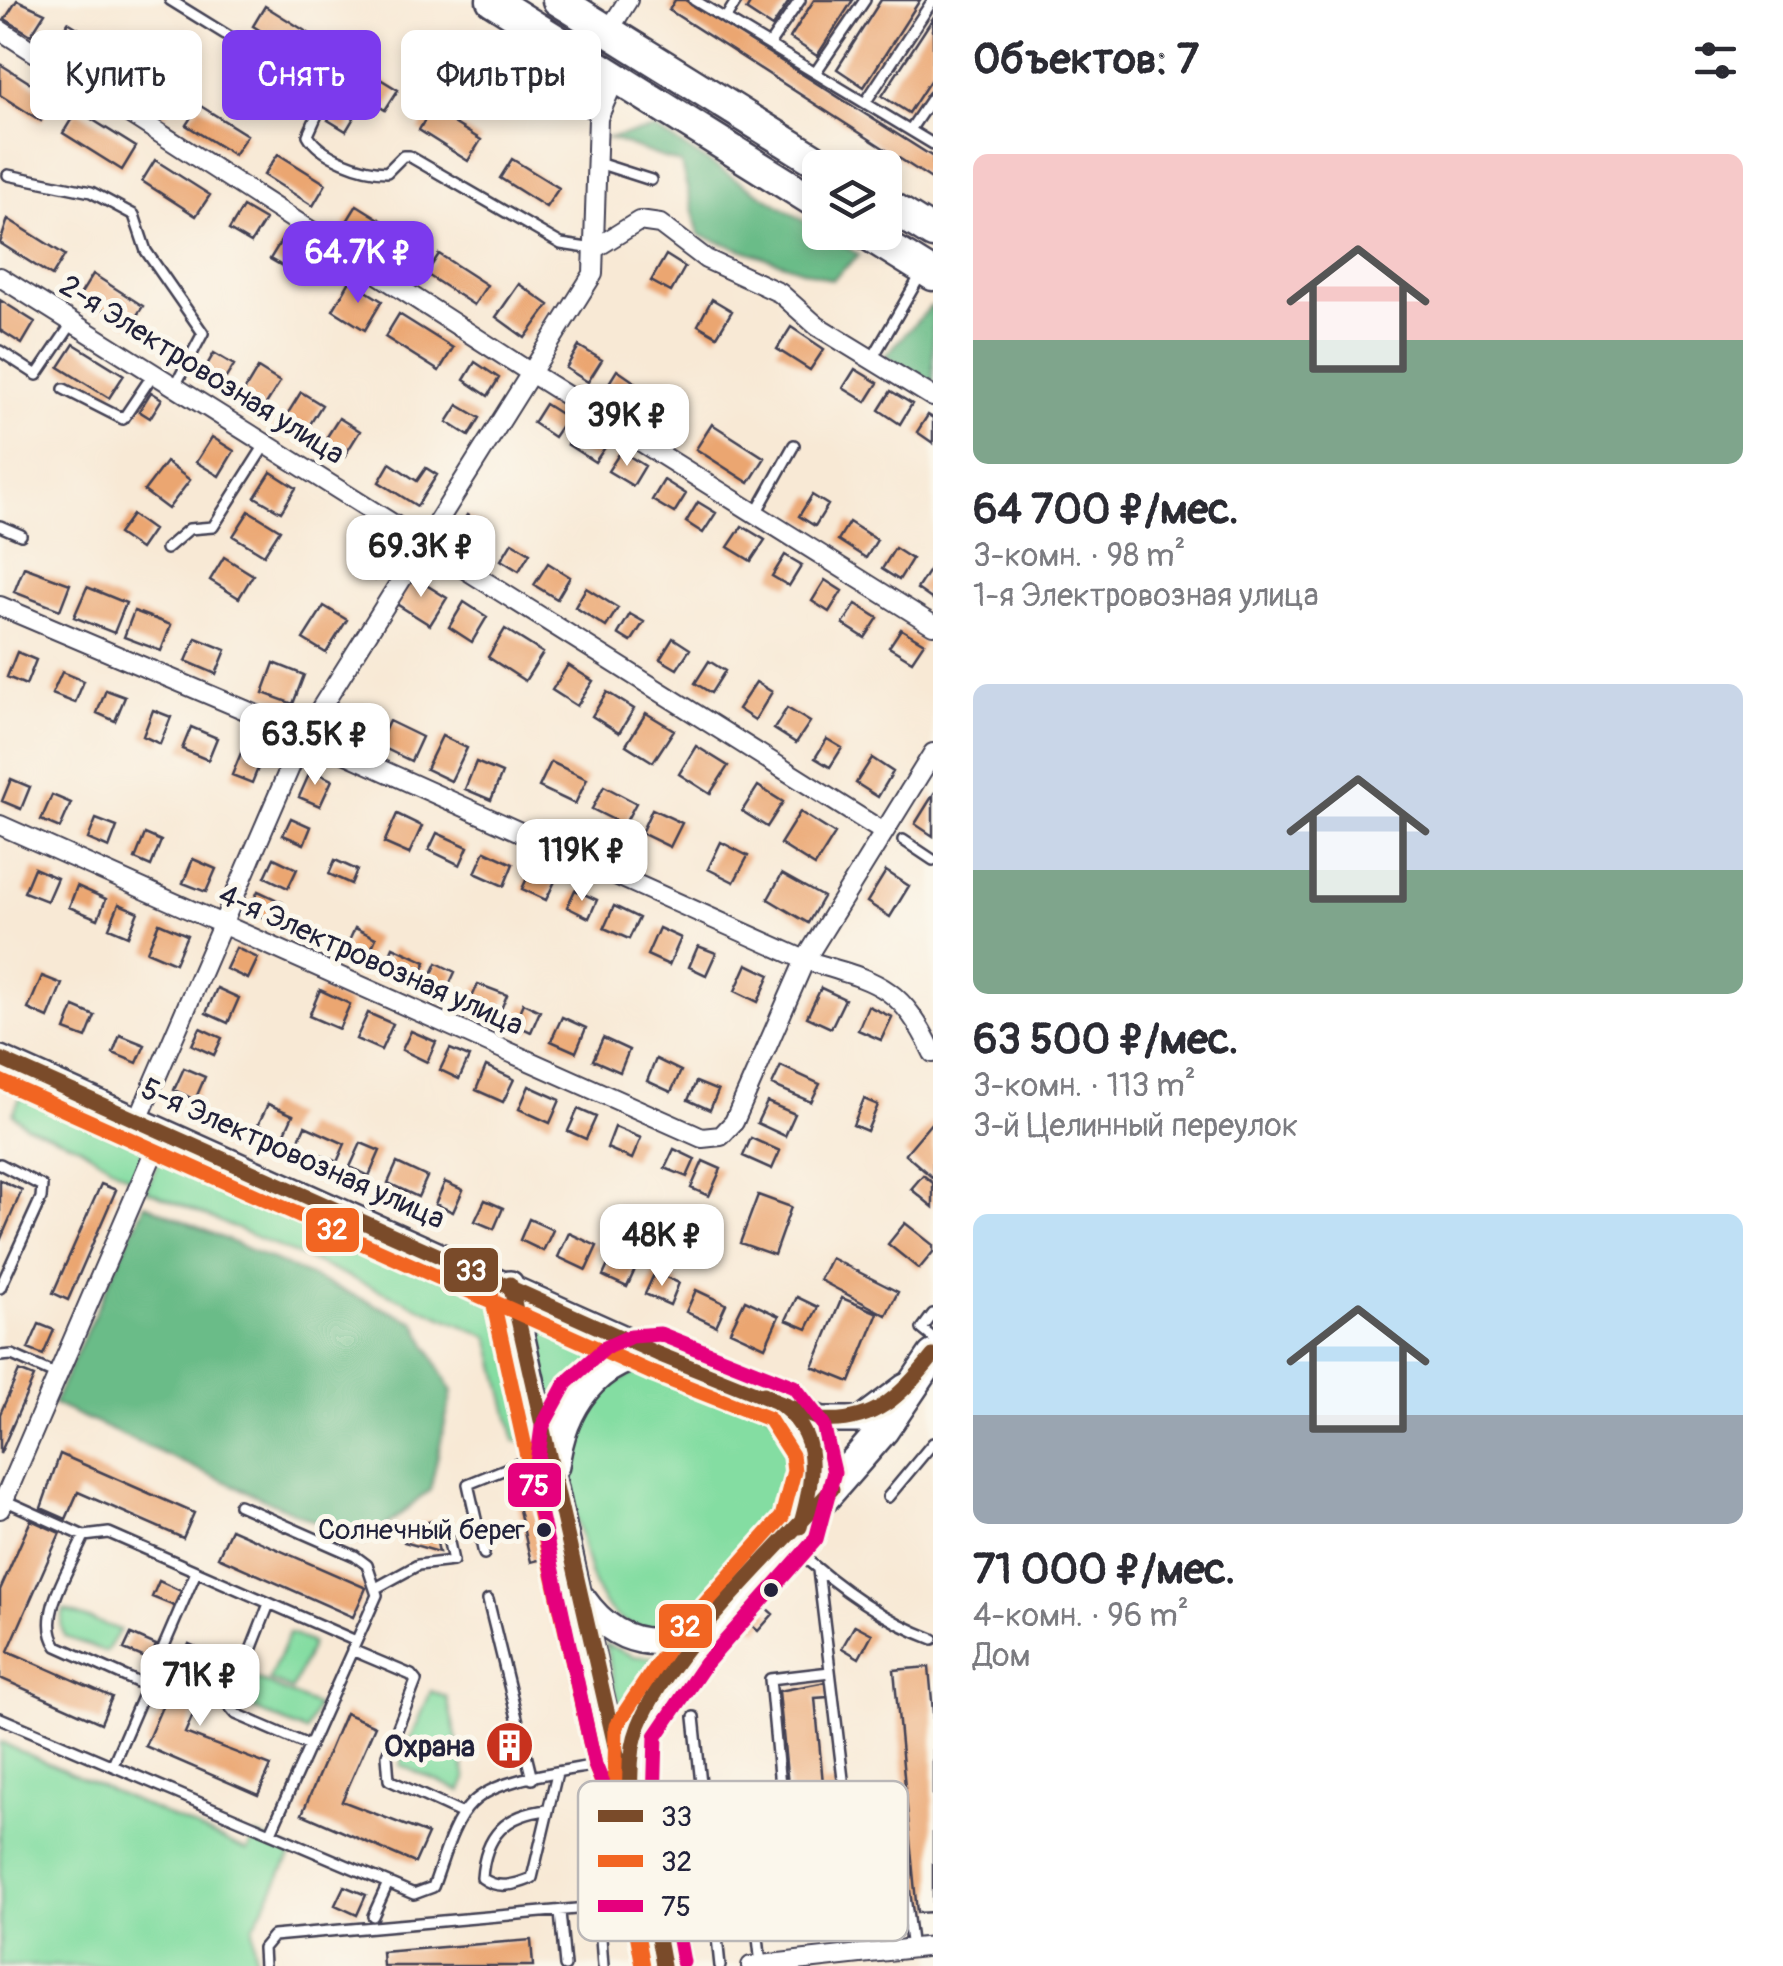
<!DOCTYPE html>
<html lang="ru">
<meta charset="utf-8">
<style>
body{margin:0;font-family:Pangolin,sans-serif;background:#f7f7f7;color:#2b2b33;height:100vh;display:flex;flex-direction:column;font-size:38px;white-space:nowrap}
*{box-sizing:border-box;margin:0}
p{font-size:32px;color:#7c7c81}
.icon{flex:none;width:55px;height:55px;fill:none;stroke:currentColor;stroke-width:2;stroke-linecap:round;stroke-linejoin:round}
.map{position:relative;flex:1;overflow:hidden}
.details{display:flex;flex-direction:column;background:#fff;width:850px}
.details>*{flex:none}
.banner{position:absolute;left:30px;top:30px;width:752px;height:90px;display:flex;gap:20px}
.fabs{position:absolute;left:802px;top:150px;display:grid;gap:20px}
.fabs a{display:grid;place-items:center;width:100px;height:100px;border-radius:15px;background:#fff;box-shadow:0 5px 15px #0003;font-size:50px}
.price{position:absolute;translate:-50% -85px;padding:0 22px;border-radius:20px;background:#fff;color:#222;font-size:32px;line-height:65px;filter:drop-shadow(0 2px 5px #0008)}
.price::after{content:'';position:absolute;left:50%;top:60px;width:30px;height:22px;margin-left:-15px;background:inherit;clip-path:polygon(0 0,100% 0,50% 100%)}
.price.selected{background:#7c3aed;color:#fff}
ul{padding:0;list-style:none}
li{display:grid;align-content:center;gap:20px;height:530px;padding:0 40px}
li span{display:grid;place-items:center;height:310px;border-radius:15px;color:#555}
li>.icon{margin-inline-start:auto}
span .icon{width:180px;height:180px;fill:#fffc;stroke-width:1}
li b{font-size:42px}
h2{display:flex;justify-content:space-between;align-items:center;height:120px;padding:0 40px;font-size:42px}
.pill{padding:0 35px;border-radius:15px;background:#fff;box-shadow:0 5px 15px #0003;font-size:35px;line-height:90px}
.pill.selected{background:#7c3aed;color:#fff}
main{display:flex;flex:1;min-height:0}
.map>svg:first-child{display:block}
.green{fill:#84dda2;stroke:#53806e;stroke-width:2.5}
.forest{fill:#6bbc88;stroke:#466f62;stroke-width:2.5}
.building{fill:#eba671}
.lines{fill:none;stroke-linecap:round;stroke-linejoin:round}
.lane-casing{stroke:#424052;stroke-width:14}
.street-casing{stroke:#424052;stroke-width:22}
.secondary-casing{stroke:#424052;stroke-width:30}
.primary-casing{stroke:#424052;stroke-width:35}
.lane{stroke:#fff;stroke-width:9}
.street{stroke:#fff;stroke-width:18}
.secondary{stroke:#fff;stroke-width:25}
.primary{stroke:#fff;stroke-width:30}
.bus-1-casing{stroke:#fbf7ec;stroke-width:22}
.bus-2-casing{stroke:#fbf7ec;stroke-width:22}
.bus-3-casing{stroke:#fbf7ec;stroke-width:22}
.bus-1{stroke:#7a4b2a;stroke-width:15}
.bus-2{stroke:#f26522;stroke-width:15}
.bus-3{stroke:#e5007d;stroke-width:15}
.bus-dot{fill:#22223b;stroke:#fbf7ec;stroke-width:4}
.labels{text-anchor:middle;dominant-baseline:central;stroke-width:10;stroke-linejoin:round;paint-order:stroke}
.bus-label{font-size:28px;fill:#22223b;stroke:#fbf7ec;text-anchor:end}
.street-label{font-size:30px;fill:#22223b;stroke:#fbf7ec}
.poi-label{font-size:30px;font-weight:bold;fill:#22223b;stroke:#fbf7ec;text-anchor:end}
.key{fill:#fbf7ec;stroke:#bab7b7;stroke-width:2.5}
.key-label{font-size:28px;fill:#22223b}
.line-badge{stroke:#fbf7ec;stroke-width:4}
.badge-label{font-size:28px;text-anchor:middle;font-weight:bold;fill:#fff}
</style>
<main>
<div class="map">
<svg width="933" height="1966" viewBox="0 0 933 1966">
<rect width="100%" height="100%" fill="#fbf7ec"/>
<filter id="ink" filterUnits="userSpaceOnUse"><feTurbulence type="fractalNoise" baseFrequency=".01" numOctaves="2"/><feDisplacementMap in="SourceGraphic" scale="20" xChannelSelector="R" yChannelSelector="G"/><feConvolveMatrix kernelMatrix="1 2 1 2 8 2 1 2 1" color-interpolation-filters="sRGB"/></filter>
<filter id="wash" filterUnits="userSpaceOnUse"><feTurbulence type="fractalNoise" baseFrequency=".0048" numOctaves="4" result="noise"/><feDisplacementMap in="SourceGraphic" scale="40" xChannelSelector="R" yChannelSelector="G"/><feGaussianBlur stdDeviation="2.25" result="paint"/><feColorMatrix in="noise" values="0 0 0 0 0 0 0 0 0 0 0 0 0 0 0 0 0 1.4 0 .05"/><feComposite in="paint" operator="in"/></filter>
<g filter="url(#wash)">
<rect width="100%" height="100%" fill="#f8e9d5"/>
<path class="green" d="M21,1096L123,1140L134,1131L143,1137V1157L133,1180L79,1146L25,1125L13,1114Z
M173,1151L486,1289L501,1309L530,1439L515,1441L489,1337L146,1190L158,1162Z
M526,1304L623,1346L581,1373L553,1416Z
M660,1364C701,1382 767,1395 791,1436C802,1456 803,1482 794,1502C785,1524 722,1599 703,1614C691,1623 675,1629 660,1629C602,1631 591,1582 581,1537C576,1515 567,1492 568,1470C569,1415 609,1376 660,1364Z
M64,1610L120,1630L106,1652L65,1637L61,1626Z
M289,1633L312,1643L292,1690L269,1680Z
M605,1644L633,1656L665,1658L620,1710Z
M257,1679L317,1706L306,1732L245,1705Z
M431,1691L447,1698L466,1779L461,1791L400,1765Z
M0,1742L248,1851L256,1835L293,1851L253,1927L256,1966H0Z
M594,1778L613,1798L632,1884L621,1897Z"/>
<path class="forest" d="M655,129L859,255L832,280L699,235L681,164L608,138Z
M931,306L933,307V385L885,356Z
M145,1204L415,1322L452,1392L430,1490L364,1544L53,1404Z"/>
<g id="blocks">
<path class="building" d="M17,0L45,13L31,35L5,19Z
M675,0H685L933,157V180L669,10Z
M752,0H790L772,27L746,10Z
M814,0H853L817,56L790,38Z
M881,0H920L864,87L837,69Z
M265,6L315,37L302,56L253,26Z
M933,18V76L909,113L882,96Z
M68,22L97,40L83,63L54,45Z
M346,58L398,90L385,110L333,78Z
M0,64L54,98L41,121L0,95Z
M155,68L183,86L165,115L137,97Z
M199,105L247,135L234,155L186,125Z
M337,105L355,116L346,131L328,120Z
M431,109L481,140L468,161L419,130Z
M77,110L136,147L122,170L63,133Z
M278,154L326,184L313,206L264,175Z
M512,159L559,188L546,207L500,178Z
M155,160L210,195L196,216L142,181Z
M357,205L405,235L392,256L344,226Z
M243,207L265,220L251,243L229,230Z
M8,219L65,255L52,276L0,243Z
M284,236L305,249L291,271L270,259Z
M439,254L487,285L474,305L426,274Z
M666,255L685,267L671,292L651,281Z
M93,274L143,306L130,326L80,295Z
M350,281L382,301L365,330L333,310Z
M519,284L549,305L525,338L496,317Z
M712,299L732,311L717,336L698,325Z
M0,300L35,322L22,344L0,330Z
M399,314L453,348L439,371L385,337Z
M791,327L824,349L810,370L777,349Z
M74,344L124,375L109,398L59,367Z
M579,346L602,360L588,382L566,368Z
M214,353L234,365L219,389L200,377Z
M475,362L499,378L488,396L464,380Z
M258,368L280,382L263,409L241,396Z
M855,369L878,383L866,402L843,388Z
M617,370L639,385L626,405L604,391Z
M659,388L682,403L665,430L642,416Z
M891,391L912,404L900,424L879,410Z
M151,392L162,399L150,418L139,411Z
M301,392L322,405L304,434L283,421Z
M545,404L567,418L554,437L533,423Z
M458,405L480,418L469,436L447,422Z
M928,415L933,418V443L917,432Z
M339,418L360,431L344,457L323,443Z
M579,424L608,443L595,462L567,444Z
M712,424L765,458L749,483L696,449Z
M212,437L234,451L219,476L196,462Z
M621,451L645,466L633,486L608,471Z
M166,462L190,480L168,509L144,491Z
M390,463L417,481L426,468L437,475L417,506L379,482Z
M271,472L296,488L281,512L255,497Z
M664,480L686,494L674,513L652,500Z
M812,495L828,505L815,526L799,516Z
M698,502L716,513L703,533L686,522Z
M249,511L280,530L264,555L233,536Z
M132,515L153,530L140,549L118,534Z
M467,515L485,526L474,544L456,532Z
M849,522L877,540L866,558L838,540Z
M742,526L765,540L751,561L728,547Z
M367,534L394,551L375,580L349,564Z
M512,542L530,553L519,571L501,560Z
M895,548L912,559L899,580L882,569Z
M785,555L802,565L789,586L772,576Z
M224,557L253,575L239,598L210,580Z
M548,563L570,577L557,599L534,585Z
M933,564V600L917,589Z
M24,567L70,584L60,610L14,592Z
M412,576L447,598L430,625L395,603Z
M825,580L842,591L829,612L812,601Z
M87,587L126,603L114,633L74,617Z
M586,588L618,608L606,627L575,607Z
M464,602L487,617L472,642L449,627Z
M856,604L878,618L865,638L843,624Z
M324,606L347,620L326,653L303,639Z
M134,611L171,625L161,651L124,637Z
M630,614L644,622L631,642L618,634Z
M505,629L543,653L525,681L488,657Z
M901,629L924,643L912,661L889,647Z
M196,638L226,650L216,674L186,661Z
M673,638L690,649L677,669L660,659Z
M17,652L36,660L26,685L7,677Z
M709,661L725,671L711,693L695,683Z
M274,663L304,675L293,704L263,693Z
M568,665L593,681L577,706L552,690Z
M62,672L84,681L75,703L52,694Z
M756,682L772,692L755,720L738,709Z
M106,690L125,697L115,721L97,713Z
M607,692L634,709L619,733L592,716Z
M787,708L810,722L796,743L774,729Z
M153,710L171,717L160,744L143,736Z
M646,713L674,730L653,762L626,745Z
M389,721L422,737L411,761L378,745Z
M191,727L217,738L208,760L182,749Z
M442,736L467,748L451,781L426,769Z
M827,739L842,748L830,767L815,758Z
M696,746L728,766L710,794L679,774Z
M243,748L263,756L252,783L232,775Z
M872,758L893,772L878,797L856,783Z
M476,762L502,773L491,800L465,789Z
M551,762L587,779L575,804L539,787Z
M311,770L332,780L320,806L299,797Z
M11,779L30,787L21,809L2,801Z
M604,786L636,803L624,825L592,809Z
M758,786L783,802L767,827L742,811Z
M52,795L71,803L60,828L41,820Z
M933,795V836L915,824Z
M652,809L682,823L670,847L641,833Z
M800,812L835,834L815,866L780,844Z
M397,814L422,826L409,854L384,843Z
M291,818L311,827L304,844L283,835Z
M96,819L117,827L109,848L88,839Z
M437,833L468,847L460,865L429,850Z
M145,834L161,841L151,866L135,859Z
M721,842L748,856L734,882L708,869Z
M485,851L513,864L504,886L475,873Z
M274,858L297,869L288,888L265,877Z
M193,859L216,869L206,892L183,883Z
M335,860L357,870L351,884L329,874Z
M34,868L57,878L47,901L24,892Z
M531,870L555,881L546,900L522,889Z
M886,871L909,886L890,917L867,902Z
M782,874L823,897L808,923L768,899Z
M77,886L106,899L98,919L69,907Z
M575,890L597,900L589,918L567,907Z
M258,891L282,902L273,922L249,911Z
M119,904L138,912L128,936L109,928Z
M614,906L639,918L629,939L604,928Z
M159,923L187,935L175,963L147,951Z
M355,928L376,938L366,961L344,952Z
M659,928L681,938L669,965L647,955Z
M698,946L716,953L706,975L689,967Z
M393,947L426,962L417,983L384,968Z
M236,948L258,958L248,979L226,969Z
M437,963L455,972L445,994L426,986Z
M747,964L770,975L758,1002L735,991Z
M42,976L62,984L48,1018L28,1009Z
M478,984L507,995L499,1014L469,1004Z
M217,988L239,998L228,1023L206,1013Z
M821,988L845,999L831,1028L807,1017Z
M320,990L350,1004L339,1029L309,1016Z
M523,1003L540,1011L531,1032L514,1024Z
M868,1006L892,1017L881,1040L858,1030Z
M74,1007L95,1016L86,1038L65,1030Z
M368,1013L393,1024L381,1050L356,1039Z
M562,1017L586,1028L576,1052L551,1041Z
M200,1028L222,1038L214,1055L192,1045Z
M411,1031L436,1042L427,1062L402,1050Z
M120,1035L145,1045L137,1063L113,1053Z
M603,1038L629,1050L620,1072L593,1060Z
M450,1049L469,1057L459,1079L440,1070Z
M656,1059L681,1071L671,1092L647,1081Z
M486,1066L514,1079L503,1102L476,1090Z
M781,1066L820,1084L811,1102L772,1085Z
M184,1068L205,1077L195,1100L174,1090Z
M696,1082L718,1091L710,1110L688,1100Z
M529,1086L560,1100L550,1123L519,1109Z
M864,1099L878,1105L867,1131L853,1125Z
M767,1102L795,1114L785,1136L757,1123Z
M268,1104L293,1115L283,1137L258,1125Z
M578,1109L596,1117L586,1139L568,1131Z
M933,1121V1178L905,1154Z
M305,1126L345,1144L337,1162L297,1144Z
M615,1127L641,1138L632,1159L607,1148Z
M751,1138L780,1151L772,1169L743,1156Z
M361,1143L380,1151L369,1176L350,1167Z
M674,1149L695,1159L687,1177L665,1168Z
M703,1161L721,1169L709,1196L691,1188Z
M397,1163L427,1177L418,1197L388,1183Z
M923,1175L933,1183V1207L911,1189Z
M0,1180L22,1190L0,1241Z
M445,1182L463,1190L453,1212L435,1204Z
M101,1184L116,1190L68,1300L53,1293Z
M758,1195L791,1207L774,1255L740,1243Z
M485,1200L503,1208L494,1229L475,1221Z
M529,1219L553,1230L543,1251L520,1240Z
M905,1223L933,1245V1252L919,1269L888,1244Z
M569,1233L597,1246L586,1270L558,1257Z
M613,1254L637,1265L627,1287L603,1276Z
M831,1258L898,1292L886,1315L820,1280Z
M655,1272L679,1283L670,1305L645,1294Z
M696,1290L726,1304L716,1326L686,1312Z
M797,1297L818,1307L807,1329L786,1320Z
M842,1298L878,1313L850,1382L813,1367Z
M745,1300L779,1316L765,1347L730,1331Z
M39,1324L54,1330L43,1355L28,1349Z
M19,1371L34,1377L0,1454V1414Z
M60,1454L194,1513L183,1538L78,1492L66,1519L41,1508Z
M525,1472L546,1558L531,1562L511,1475Z
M31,1520L60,1533L8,1651L112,1697L101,1723L0,1678V1590Z
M432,1521L439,1552L404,1542L401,1529Z
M231,1529L366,1588L353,1617L218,1557Z
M159,1581L181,1591L174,1606L152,1597Z
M758,1601L773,1614L758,1631L743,1618Z
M855,1625L872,1634L859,1658L842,1648Z
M131,1634L156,1645L150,1660L124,1649Z
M189,1644L218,1657L185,1733L271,1766L258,1795L145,1746Z
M929,1667L933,1712V1912L917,1913L894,1670Z
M826,1682L828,1697L815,1698L823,1783L836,1781L837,1797L789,1796L779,1691Z
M345,1713L375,1726L342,1801L428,1834L415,1863L302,1814Z
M344,1886L366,1895L357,1915L335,1905Z
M531,1940L533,1966H383L382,1952Z"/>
</g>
</g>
<g filter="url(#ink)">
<use href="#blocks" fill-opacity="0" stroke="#424052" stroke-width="2.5"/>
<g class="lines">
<defs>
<path id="lane" d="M170,0L319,92L321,106L308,135C320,157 363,172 387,172L403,156H409L561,244L594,249
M694,0L933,144
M725,19L737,0
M769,45L800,0
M815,73L865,0
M540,76L598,118
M865,103L933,0
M910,130L933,96
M598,163L651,180
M8,175L91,192L134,215L146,251L203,333L175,386
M0,351L37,375L73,322
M872,359L920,276
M64,389L123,419L154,373
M756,513L794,445
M0,526L21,535
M166,549L189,529L213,527L265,445
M903,840L933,860
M0,1164L42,1186L41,1198L0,1288
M933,1314L922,1329L933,1338
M0,1356L12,1355L57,1375
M888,1497L933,1443
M4,1500L84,1536
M239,1505L355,1556L367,1565L377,1595L271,1832
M789,1544C830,1581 881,1620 933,1639
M484,1554L468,1484L545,1453
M818,1570L846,1804L793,1810L781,1797L770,1679L830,1672
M376,1588L418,1565L453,1561L445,1524
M488,1600L532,1779
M269,1604L229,1706L236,1714L310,1746
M352,1650L411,1675L416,1681L387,1755L389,1780L463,1814
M146,1686L57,1646C36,1616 71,1567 84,1536L109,1533L356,1641
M694,1717L720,1966
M0,1718L414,1894L433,1887C443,1861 452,1822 472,1803C500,1775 574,1771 612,1762
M113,1764L196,1572
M548,1810C506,1814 485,1835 482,1878C498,1890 515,1885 532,1878L557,1773
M599,1910L603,1966
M560,1912L565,1966
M373,1916L388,1883
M761,1965L750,1865L760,1854L898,1844L912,1949
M264,1966L263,1948L273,1936L644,1903"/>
<path id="street" d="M0,30L531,373L933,625
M608,32L628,0
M594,249L639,221L660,224L706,259L780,293L817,326L933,397
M0,277L882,831
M0,606L304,735L805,960C876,982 899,982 933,1053
M0,825L702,1138L721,1136L734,1122L805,960L933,753
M137,1122L304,735L593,274L598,118L615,79
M0,1509L162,1133
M751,1966L933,1946"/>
<path id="secondary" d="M0,1059L658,1354L822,1420H861L905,1387
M510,1284L615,1761L633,1804
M784,1406C820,1450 817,1468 802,1521
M556,1466C563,1409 596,1357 658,1354
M583,1599C616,1646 660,1652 708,1627"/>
<path id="primary" d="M492,0L820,205
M558,0L828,168
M885,203L933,233
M864,232L933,275
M663,1966L634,1806L636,1730L689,1652L883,1430L933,1356"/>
</defs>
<use href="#lane" class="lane-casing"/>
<use href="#street" class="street-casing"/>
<use href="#secondary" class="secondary-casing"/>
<use href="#primary" class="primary-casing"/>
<use href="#lane" class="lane"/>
<use href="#street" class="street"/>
<use href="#secondary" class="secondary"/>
<use href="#primary" class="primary"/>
<defs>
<path id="bus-1" d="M0,1059L658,1354L822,1420C874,1424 902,1395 933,1356
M510,1284L623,1781
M764,1394C823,1427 816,1469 800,1527
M663,1966C653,1897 622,1817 633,1747C645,1671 779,1548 832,1489"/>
<path id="bus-2" d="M0,1081L650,1372L769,1419L792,1455L794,1471L782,1517L674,1639L616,1726L614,1808L643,1966
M490,1288L595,1765L604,1788"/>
<path id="bus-3" d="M615,1812L595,1765L534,1483L542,1427L566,1383L605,1348L631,1336L660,1334L794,1387L823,1424L834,1472L816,1539L705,1664L656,1736L654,1804L683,1962"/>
</defs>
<use href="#bus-1" class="bus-1-casing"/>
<use href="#bus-2" class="bus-2-casing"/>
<use href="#bus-3" class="bus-3-casing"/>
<use href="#bus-1" class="bus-1"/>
<use href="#bus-2" class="bus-2"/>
<use href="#bus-3" class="bus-3"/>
</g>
</g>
<defs>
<symbol id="building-disc" viewBox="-11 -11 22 22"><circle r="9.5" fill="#c8321e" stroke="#fbf7ec"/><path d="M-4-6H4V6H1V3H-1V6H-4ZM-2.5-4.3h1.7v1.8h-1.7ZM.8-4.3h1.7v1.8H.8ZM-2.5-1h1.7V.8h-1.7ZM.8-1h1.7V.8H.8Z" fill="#fff"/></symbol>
</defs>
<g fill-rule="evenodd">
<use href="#building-disc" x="482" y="1718" width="55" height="55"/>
</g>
<g class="bus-dot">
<circle cx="544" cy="1530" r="9"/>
<circle cx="771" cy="1590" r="9"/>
</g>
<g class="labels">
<g class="bus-label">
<text x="525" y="1530">Солнечный берег</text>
</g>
<g class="street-label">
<text transform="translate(202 370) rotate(32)">2-я Электровозная улица</text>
<text transform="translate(371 960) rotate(24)">4-я Электровозная улица</text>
<text transform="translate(293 1154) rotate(24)">5-я Электровозная улица</text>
</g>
<g class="poi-label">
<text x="475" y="1746">Охрана</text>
</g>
</g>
<rect x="578" y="1781" width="330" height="160" rx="15" class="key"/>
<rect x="598" y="1810" width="45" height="12" fill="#7a4b2a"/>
<rect x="598" y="1855" width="45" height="12" fill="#f26522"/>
<rect x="598" y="1900" width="45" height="12" fill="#e5007d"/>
<g class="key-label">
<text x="661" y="1826">33</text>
<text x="661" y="1871">32</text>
<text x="661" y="1916">75</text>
</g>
<g class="line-badge">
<rect x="304" y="1206" width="57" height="48" rx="10" fill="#f26522"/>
<rect x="442" y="1246" width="58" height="48" rx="10" fill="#7a4b2a"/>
<rect x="506" y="1461" width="57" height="48" rx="10" fill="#e5007d"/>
<rect x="657" y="1602" width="57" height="48" rx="10" fill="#f26522"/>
</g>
<g class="badge-label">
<text x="332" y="1239">32</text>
<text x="471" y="1280">33</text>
<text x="534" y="1495">75</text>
<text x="685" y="1636">32</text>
</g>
</svg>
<div class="fabs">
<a><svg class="icon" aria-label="layers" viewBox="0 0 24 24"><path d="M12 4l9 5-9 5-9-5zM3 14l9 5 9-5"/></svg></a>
</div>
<b class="price selected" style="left:358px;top:306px">64.7K ₽</b>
<b class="price" style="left:627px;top:469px">39K ₽</b>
<b class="price" style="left:421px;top:600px">69.3K ₽</b>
<b class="price" style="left:315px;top:788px">63.5K ₽</b>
<b class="price" style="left:582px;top:904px">119K ₽</b>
<b class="price" style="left:662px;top:1289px">48K ₽</b>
<b class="price" style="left:200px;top:1729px">71K ₽</b>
<div class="banner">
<a class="pill">Купить</a>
<a class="pill selected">Снять</a>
<a class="pill">Фильтры</a>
</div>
</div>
<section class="details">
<h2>Объектов: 7<svg class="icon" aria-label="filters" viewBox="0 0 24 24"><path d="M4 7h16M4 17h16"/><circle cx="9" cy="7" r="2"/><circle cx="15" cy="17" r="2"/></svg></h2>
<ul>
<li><span style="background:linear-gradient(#f6c9c9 60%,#7fa58c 0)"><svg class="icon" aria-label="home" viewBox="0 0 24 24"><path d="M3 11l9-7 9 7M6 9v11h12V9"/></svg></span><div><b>64 700 ₽/мес.</b><p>3-комн. · 98 m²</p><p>1-я Электровозная улица</p></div></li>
<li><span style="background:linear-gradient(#c9d6e8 60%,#7fa58c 0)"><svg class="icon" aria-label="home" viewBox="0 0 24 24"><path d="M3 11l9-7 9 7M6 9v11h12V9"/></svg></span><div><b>63 500 ₽/мес.</b><p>3-комн. · 113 m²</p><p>3-й Целинный переулок</p></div></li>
<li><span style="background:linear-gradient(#bfe0f5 65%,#9aa5b1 0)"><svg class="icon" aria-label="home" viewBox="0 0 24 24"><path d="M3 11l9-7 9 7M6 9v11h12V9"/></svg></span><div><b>71 000 ₽/мес.</b><p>4-комн. · 96 m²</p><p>Дом</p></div></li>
</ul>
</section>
</main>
